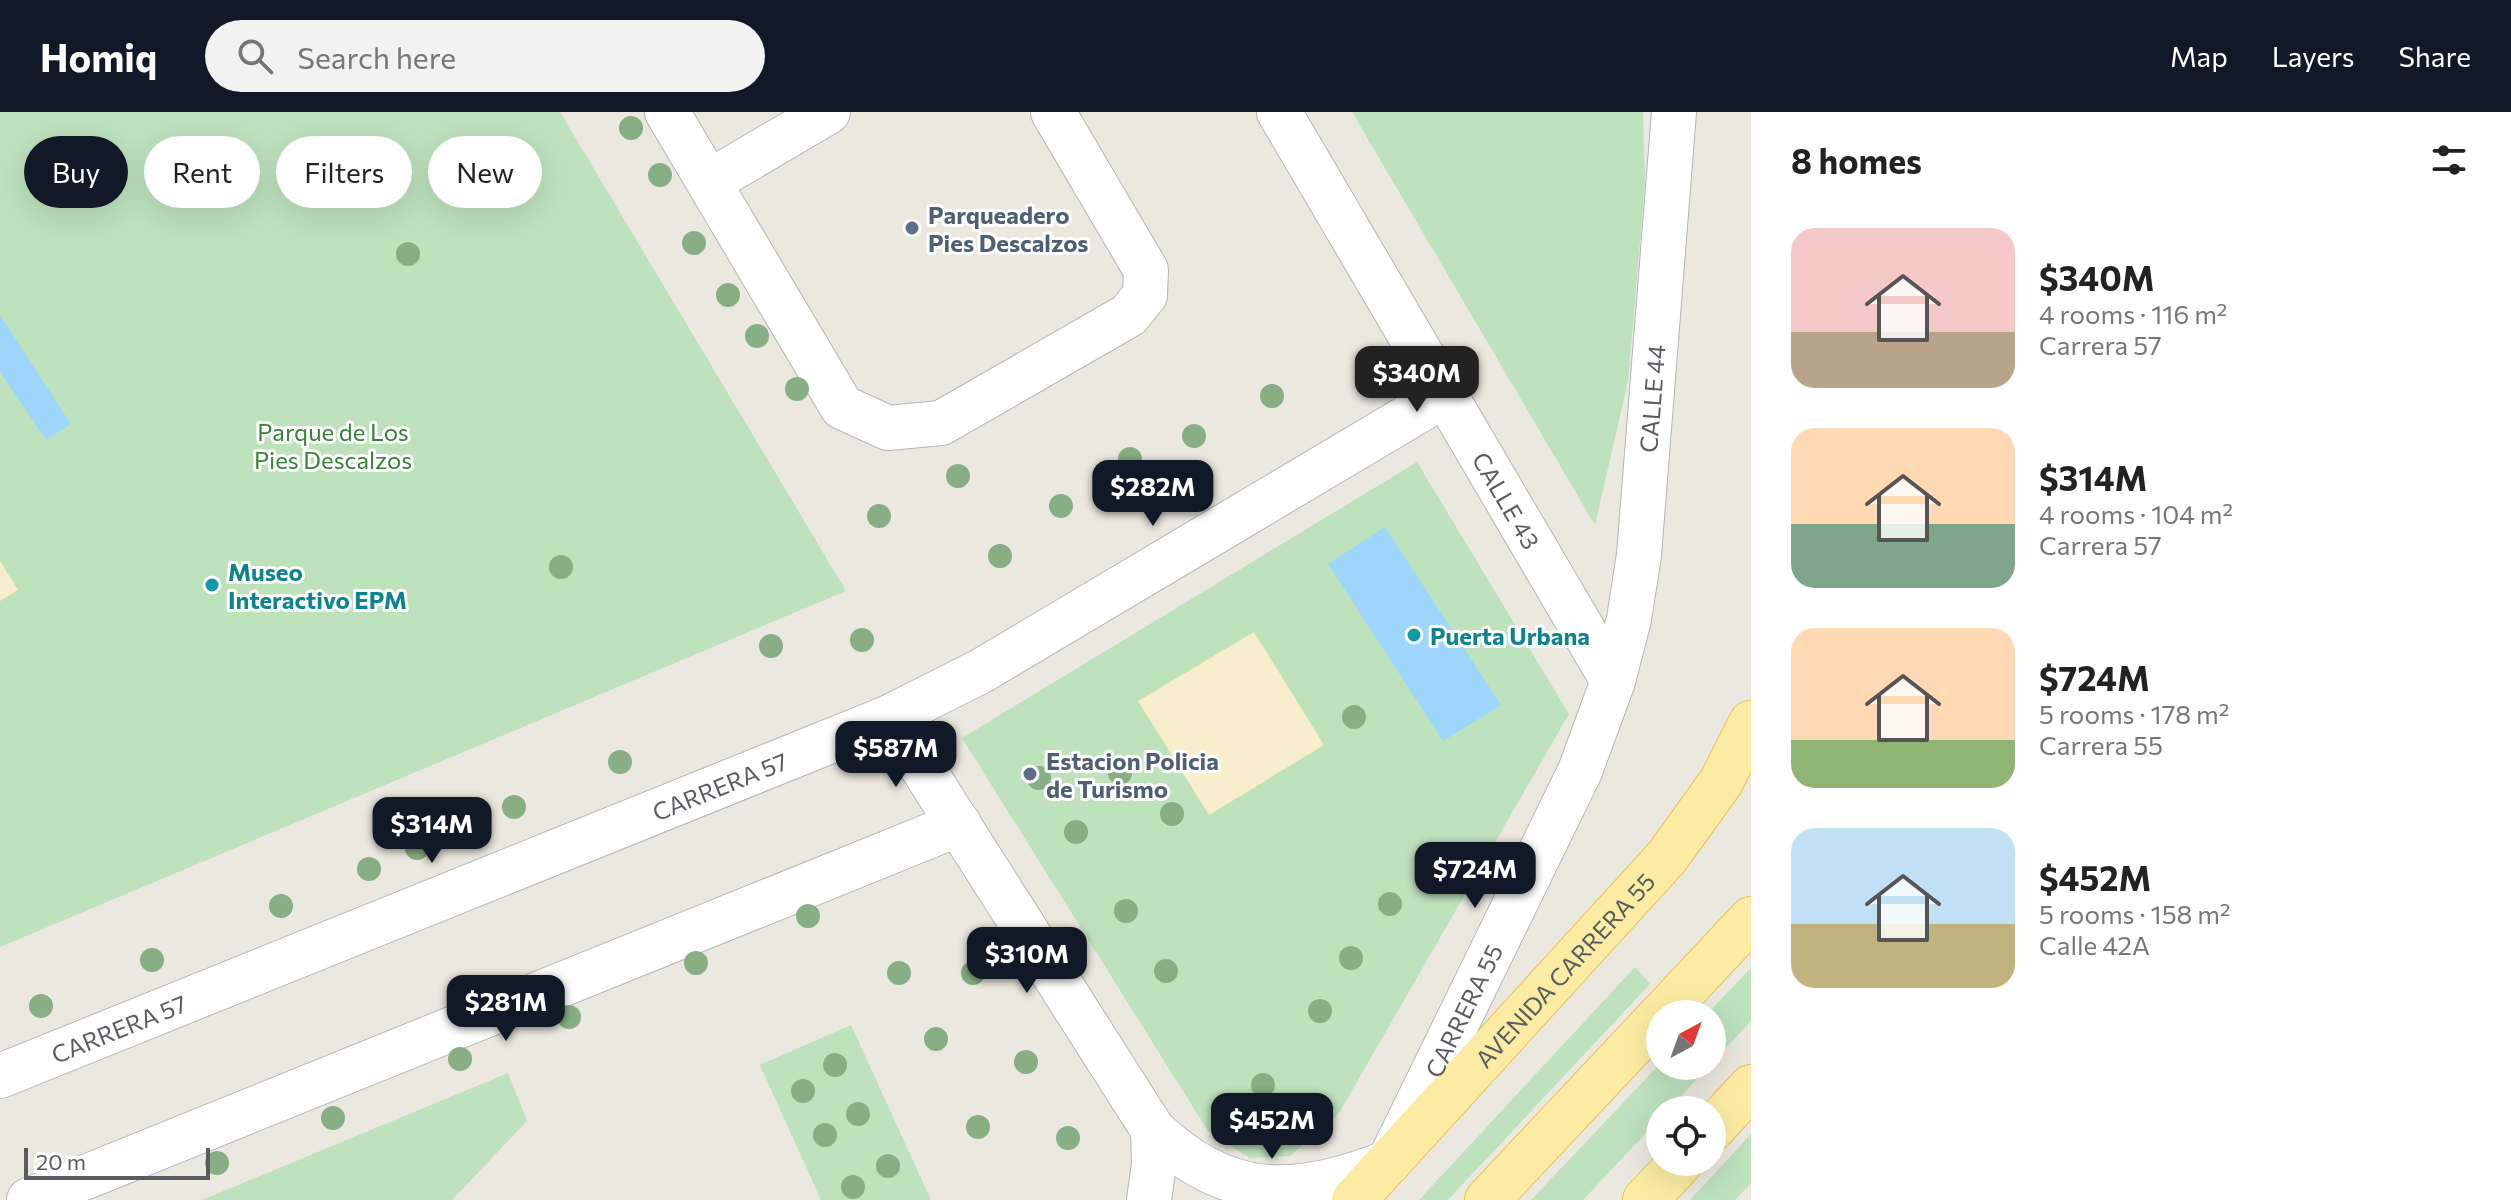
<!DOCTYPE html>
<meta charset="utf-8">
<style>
body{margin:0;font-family:Commissioner,sans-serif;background:#f2f2f2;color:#222;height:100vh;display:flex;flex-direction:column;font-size:30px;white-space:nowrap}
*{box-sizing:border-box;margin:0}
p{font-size:26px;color:#767676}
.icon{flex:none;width:44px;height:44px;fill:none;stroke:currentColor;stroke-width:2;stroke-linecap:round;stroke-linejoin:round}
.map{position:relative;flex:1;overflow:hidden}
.drawer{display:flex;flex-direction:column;background:#fff;width:760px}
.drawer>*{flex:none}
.banner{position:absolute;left:24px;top:24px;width:760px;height:72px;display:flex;gap:16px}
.needle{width:52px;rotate:41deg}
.controls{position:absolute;left:1646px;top:888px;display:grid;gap:16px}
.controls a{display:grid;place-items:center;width:80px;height:80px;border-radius:50%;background:#fff;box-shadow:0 8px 32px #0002;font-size:40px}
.scale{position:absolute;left:24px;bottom:20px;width:186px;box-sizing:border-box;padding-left:8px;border:4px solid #585c60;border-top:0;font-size:22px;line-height:28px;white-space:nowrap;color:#585c60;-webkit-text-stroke:6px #fff;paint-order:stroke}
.price{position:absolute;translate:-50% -68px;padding:0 18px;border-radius:16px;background:#111827;color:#fff;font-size:26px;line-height:52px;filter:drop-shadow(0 2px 4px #0008)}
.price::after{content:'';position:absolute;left:50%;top:48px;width:24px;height:18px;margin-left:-12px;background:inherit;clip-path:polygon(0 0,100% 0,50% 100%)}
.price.active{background:#222;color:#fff}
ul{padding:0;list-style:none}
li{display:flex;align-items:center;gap:24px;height:200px;padding:0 40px}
li span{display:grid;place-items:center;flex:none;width:224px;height:160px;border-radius:24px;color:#555}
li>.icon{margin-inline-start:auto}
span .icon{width:96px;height:96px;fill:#fffc;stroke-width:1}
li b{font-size:34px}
h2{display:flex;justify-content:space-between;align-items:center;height:96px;padding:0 40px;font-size:34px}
.chip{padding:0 28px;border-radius:36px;background:#fff;box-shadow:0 8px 32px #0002;font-size:28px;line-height:72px}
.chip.active{background:#111827;color:#fff}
header{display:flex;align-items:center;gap:48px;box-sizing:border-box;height:112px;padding:0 40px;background:#111827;color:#fff}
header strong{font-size:38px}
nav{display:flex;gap:44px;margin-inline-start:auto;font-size:28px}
.search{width:560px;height:72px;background:#f2f2f2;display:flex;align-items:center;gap:20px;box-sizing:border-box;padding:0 28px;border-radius:44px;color:#767676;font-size:30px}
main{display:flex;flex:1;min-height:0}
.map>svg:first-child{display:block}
.green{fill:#bde2bc}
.sand{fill:#f8edcd}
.water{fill:#9ed5fc}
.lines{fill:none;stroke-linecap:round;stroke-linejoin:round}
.minor-casing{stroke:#b2b6ba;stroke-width:46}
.major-casing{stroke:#ecbf57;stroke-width:46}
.minor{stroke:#fff;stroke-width:44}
.major{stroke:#fceca3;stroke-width:44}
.tree{fill:#87af83}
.service-dot{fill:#5c6f8a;stroke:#fff;stroke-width:3}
.culture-dot{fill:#0f9aa8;stroke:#fff;stroke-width:3}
.labels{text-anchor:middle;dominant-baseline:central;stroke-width:6;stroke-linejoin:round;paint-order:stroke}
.service-label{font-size:24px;font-weight:bold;fill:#4e5e75;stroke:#fff;text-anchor:start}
.street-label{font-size:24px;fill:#585c60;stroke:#fff}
.park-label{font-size:24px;fill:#368138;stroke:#fff}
.culture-label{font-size:24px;font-weight:bold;fill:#0d838f;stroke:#fff;text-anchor:start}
</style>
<header>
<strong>Homiq</strong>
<div class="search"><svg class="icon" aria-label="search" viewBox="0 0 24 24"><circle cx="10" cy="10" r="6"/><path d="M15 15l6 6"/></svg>Search here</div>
<nav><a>Map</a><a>Layers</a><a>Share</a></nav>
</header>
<main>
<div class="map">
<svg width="1751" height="1088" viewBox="0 0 1751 1088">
<rect width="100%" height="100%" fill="#ebe8df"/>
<path class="green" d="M0,0H560L846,479L0,835Z
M1352,0H1643L1645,71L1628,269L1595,413Z
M1417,350L1569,602L1339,1001L1290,1044L1250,1046L1208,1019L962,626Z
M1635,855L1650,872L1448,1088H1419Z
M1751,856V909L1712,951V902H1707Z
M851,913L931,1088H821L760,953Z
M1660,952V954H1709L1668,998H1660V1006L1583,1088H1531Z
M508,961L527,1009L452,1088H202Z
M1751,1022V1071L1735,1088H1690Z"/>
<path class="sand" d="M0,449L18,478L0,489Z
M1254,520L1324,633L1209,703L1138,589Z"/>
<path class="water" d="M0,203L71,312L46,328L0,260Z
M1385,415L1501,593L1443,629L1328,452Z"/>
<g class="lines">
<defs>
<g id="minor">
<path d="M667,0L842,295L888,316L941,311L1129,203L1145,183L1146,158L1053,0"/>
<path id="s1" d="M1279,0L1613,569"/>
<path d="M709,70L828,0"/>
<path id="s2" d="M890,605L1153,1018C1226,1088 1294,1088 1389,1050L1580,659L1613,569L1629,507L1639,443L1674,0"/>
<path id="s3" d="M0,964L890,605L981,559L1445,283"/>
<path d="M29,1088L959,712"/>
<path d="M1149,1088L1154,1052L1153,1018"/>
</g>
<g id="major">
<path d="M1662,902L1751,807"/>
<path d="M1712,1017L1751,975"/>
<path id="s4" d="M1354,1088L1667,745L1721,670L1751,611"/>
<path d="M1487,1088L1660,904"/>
<path d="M1645,1088L1681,1050"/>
</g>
</defs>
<use href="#minor" class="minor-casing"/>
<use href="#major" class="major-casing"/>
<use href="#minor" class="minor"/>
<use href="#major" class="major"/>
</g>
<g class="tree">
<circle cx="631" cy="16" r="12"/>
<circle cx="349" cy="46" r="12"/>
<circle cx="660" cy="63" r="12"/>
<circle cx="694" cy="131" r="12"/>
<circle cx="408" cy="142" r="12"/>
<circle cx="728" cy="183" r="12"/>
<circle cx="757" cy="224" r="12"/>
<circle cx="797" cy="277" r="12"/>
<circle cx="1272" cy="284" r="12"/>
<circle cx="1194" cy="324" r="12"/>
<circle cx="1130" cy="347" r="12"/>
<circle cx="958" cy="364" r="12"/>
<circle cx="1061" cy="394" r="12"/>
<circle cx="879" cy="404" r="12"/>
<circle cx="1000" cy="444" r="12"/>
<circle cx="561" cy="455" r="12"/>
<circle cx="862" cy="528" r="12"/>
<circle cx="771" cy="534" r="12"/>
<circle cx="1354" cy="605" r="12"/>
<circle cx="620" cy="650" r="12"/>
<circle cx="1120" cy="661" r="12"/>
<circle cx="1039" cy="666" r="12"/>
<circle cx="514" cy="695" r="12"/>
<circle cx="1172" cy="702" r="12"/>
<circle cx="1076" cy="720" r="12"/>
<circle cx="417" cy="736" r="12"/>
<circle cx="1427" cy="749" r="12"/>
<circle cx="369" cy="757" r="12"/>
<circle cx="1390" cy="792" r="12"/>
<circle cx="281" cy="794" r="12"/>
<circle cx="1126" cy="799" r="12"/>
<circle cx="808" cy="804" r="12"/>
<circle cx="1351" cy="846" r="12"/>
<circle cx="152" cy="848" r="12"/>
<circle cx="696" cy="851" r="12"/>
<circle cx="1166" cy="859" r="12"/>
<circle cx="899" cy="861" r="12"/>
<circle cx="973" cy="861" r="12"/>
<circle cx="41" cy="894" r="12"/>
<circle cx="1320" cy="899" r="12"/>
<circle cx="569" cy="905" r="12"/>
<circle cx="936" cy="927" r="12"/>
<circle cx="460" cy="947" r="12"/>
<circle cx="1026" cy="950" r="12"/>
<circle cx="835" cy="953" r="12"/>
<circle cx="1263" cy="973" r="12"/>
<circle cx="803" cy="979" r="12"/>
<circle cx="858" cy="1002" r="12"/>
<circle cx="333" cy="1006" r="12"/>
<circle cx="978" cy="1015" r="12"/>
<circle cx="825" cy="1023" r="12"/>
<circle cx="1068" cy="1026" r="12"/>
<circle cx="217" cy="1051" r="12"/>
<circle cx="888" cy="1054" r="12"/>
<circle cx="853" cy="1075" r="12"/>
</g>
<g class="service-dot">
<circle cx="912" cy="116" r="8"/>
<circle cx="1030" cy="662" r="8"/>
</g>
<g class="culture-dot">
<circle cx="212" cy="473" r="8"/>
<circle cx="1414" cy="523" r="8"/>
</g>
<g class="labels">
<g class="service-label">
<text x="928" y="102">Parqueadero<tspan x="928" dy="28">Pies Descalzos</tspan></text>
<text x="1046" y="648">Estacion Policia<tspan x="1046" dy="28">de Turismo</tspan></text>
</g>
<g class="street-label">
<text stroke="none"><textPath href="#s2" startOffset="1562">CALLE 44</textPath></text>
<text stroke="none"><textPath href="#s1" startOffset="450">CALLE 43</textPath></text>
<text stroke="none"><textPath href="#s3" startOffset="776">CARRERA 57</textPath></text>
<text stroke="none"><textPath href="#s4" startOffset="312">AVENIDA CARRERA 55</textPath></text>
<text stroke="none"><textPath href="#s2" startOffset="914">CARRERA 55</textPath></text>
<text stroke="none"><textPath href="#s3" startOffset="128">CARRERA 57</textPath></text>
</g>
<g class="park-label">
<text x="333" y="319">Parque de Los<tspan x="333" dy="28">Pies Descalzos</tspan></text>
</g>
<g class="culture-label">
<text x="228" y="459">Museo<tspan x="228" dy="28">Interactivo EPM</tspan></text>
<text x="1430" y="523">Puerta Urbana</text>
</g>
</g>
</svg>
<div class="controls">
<a><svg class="needle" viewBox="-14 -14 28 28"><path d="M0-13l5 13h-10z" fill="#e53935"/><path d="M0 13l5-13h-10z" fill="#767676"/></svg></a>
<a><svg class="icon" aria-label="locate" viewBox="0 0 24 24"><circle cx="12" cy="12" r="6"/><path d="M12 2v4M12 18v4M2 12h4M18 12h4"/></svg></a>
</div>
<div class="scale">20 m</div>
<b class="price active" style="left:1417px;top:302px">$340M</b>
<b class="price" style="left:1153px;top:416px">$282M</b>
<b class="price" style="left:896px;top:677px">$587M</b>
<b class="price" style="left:432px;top:753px">$314M</b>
<b class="price" style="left:1475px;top:798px">$724M</b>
<b class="price" style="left:1027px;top:883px">$310M</b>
<b class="price" style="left:506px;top:931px">$281M</b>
<b class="price" style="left:1272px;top:1049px">$452M</b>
<div class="banner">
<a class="chip active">Buy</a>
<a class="chip">Rent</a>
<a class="chip">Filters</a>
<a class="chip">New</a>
</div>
</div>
<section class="drawer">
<h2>8 homes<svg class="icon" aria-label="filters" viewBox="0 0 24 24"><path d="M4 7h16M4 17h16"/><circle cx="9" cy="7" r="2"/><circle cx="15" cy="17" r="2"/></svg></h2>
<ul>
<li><span style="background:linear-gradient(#f6c9c9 65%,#b9a48a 0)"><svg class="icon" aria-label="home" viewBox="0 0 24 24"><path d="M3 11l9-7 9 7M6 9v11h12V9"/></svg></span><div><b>$340M</b><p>4 rooms · 116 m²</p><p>Carrera 57</p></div></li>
<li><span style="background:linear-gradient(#ffd9b3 60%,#7fa58c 0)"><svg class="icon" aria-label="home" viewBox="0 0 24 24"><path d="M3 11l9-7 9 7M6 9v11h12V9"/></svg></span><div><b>$314M</b><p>4 rooms · 104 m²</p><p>Carrera 57</p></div></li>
<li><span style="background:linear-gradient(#ffd9b3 70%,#8fb573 0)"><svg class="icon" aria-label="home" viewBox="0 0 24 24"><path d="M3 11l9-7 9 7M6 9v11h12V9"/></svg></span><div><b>$724M</b><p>5 rooms · 178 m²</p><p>Carrera 55</p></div></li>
<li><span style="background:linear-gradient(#bfe0f5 60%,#c2b280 0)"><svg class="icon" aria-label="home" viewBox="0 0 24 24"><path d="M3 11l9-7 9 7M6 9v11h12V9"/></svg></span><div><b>$452M</b><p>5 rooms · 158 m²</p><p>Calle 42A</p></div></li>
</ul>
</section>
</main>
